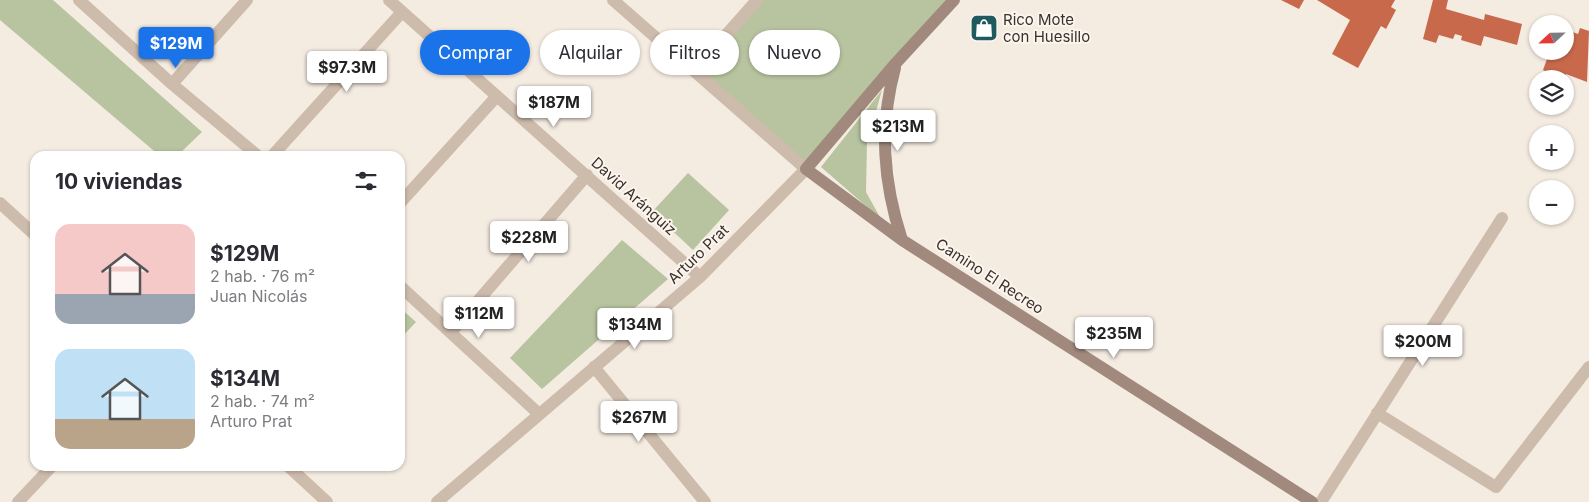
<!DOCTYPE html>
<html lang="es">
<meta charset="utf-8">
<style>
body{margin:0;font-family:Inter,sans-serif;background:#f2f2f3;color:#2b2b33;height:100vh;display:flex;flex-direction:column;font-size:19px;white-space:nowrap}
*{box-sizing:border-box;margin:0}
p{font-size:16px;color:#7c7c81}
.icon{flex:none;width:28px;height:28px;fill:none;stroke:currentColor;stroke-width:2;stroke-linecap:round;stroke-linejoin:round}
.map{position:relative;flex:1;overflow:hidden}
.details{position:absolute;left:30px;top:151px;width:375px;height:320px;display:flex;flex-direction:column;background:#fff;border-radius:15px;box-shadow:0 1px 4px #0004}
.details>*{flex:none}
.banner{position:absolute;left:420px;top:30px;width:475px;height:45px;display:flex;gap:10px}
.needle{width:32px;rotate:248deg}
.buttons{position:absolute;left:1529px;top:15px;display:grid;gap:10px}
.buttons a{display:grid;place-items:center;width:45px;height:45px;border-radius:50%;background:#fff;box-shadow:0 1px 4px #0004;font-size:25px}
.price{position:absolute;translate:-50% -42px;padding:0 11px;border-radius:5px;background:#fff;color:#222;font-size:16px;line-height:32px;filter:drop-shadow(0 1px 2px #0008)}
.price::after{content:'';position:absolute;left:50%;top:30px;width:15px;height:11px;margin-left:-8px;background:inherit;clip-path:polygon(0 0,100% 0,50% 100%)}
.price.on{background:#1a73e8;color:#fff}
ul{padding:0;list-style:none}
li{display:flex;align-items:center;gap:15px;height:125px;padding:0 25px}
li span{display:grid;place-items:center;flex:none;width:140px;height:100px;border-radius:15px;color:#555}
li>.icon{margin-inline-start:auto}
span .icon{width:60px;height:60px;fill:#fffc;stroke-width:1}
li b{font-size:21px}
h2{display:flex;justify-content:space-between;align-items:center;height:60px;padding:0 25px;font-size:21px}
.chip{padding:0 18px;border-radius:22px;background:#fff;box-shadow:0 1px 4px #0004;font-size:18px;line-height:45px}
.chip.on{background:#1a73e8;color:#fff}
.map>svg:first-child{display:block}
.green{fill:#b8c4a0}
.building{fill:#c8694b}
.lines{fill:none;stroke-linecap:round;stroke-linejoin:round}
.street{stroke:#cdbbac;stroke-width:12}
.secondary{stroke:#a18a7d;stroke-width:12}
.labels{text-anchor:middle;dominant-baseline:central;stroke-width:4;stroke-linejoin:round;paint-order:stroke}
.poi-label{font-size:15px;fill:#3b302b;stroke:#fbf5ee;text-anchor:start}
.street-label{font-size:15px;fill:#3b302b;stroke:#fbf5ee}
</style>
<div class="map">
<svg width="1589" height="502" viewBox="0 0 1589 502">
<rect width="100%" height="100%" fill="#f4ebe1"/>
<path class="green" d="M0,0H53L202,132L177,156H160L0,20Z
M757,0H954L806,169L695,70Z
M882,90L867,143L866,192L881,219L821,167Z
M688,173L729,210L693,250L652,212Z
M622,240L668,279L542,389L510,358Z
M400,308L416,322L400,339Z"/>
<path class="building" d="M1281,0H1304L1299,9Z
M1317,0H1395L1391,7L1396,10L1386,29L1381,26L1358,68L1332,54L1350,20Z
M1433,0H1448L1446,9L1484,20L1485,14L1522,24L1517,45L1484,36L1481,46L1461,40L1462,36L1455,34L1453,39L1439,35L1436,43L1423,39Z
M1580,28L1589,31L1587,82L1566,74L1564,79L1550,77L1552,74L1543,70L1550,51H1565L1567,30L1578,34Z"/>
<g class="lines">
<path class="street" d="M79,0L172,84L258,156
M389,0L700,277
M695,70L757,0
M172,84L247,0
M272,156L402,12
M0,203L35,235
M400,203L497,96
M400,286L539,414
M451,332L587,175
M594,367L705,502
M1377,413L1496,487L1589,367
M288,466L327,502
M18,502L52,466
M437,502L700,277L806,169L613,0
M1321,502L1502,218"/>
<path class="secondary" d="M954,0L896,63L806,169L902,240L1312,502
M895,68C879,127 883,182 902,240"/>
</g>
<defs>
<symbol id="shop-square" viewBox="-11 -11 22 22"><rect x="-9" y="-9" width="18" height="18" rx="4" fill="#1f5a5e" stroke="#fbf5ee"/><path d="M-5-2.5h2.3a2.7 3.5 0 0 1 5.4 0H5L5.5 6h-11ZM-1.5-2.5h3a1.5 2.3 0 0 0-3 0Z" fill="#fff"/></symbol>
</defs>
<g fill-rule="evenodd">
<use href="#shop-square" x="968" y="12" width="32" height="32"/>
</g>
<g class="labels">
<g class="poi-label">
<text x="1003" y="19">Rico Mote<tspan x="1003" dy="17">con Huesillo</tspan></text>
</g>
<g class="street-label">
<text transform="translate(634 196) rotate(42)">David Aránguiz</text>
<text transform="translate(698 254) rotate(-44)">Arturo Prat</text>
<text transform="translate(990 276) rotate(33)">Camino El Recreo</text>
</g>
</g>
</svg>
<div class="buttons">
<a><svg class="needle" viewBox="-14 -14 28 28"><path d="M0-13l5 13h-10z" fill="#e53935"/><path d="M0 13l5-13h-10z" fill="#7c7c81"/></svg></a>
<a><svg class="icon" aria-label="layers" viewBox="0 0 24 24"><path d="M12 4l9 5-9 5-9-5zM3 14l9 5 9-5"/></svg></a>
<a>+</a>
<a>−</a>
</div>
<b class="price on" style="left:176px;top:69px">$129M</b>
<b class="price" style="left:347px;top:93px">$97.3M</b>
<b class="price" style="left:554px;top:128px">$187M</b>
<b class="price" style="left:898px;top:152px">$213M</b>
<b class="price" style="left:529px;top:263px">$228M</b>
<b class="price" style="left:479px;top:339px">$112M</b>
<b class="price" style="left:635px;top:350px">$134M</b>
<b class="price" style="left:1114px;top:359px">$235M</b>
<b class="price" style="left:1423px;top:367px">$200M</b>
<b class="price" style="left:639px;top:443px">$267M</b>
<div class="banner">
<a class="chip on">Comprar</a>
<a class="chip">Alquilar</a>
<a class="chip">Filtros</a>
<a class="chip">Nuevo</a>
</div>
<section class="details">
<h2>10 viviendas<svg class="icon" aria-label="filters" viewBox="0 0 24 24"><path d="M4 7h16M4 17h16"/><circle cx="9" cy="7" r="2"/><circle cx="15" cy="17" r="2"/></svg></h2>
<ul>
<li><span style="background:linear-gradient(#f6c9c9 70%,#9aa5b1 0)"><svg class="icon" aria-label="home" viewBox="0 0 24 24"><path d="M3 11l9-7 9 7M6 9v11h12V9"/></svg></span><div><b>$129M</b><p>2 hab. · 76 m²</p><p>Juan Nicolás</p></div></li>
<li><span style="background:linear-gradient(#bfe0f5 70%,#b9a48a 0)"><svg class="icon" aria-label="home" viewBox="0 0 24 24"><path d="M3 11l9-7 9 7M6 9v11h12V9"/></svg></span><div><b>$134M</b><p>2 hab. · 74 m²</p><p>Arturo Prat</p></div></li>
</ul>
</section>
</div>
